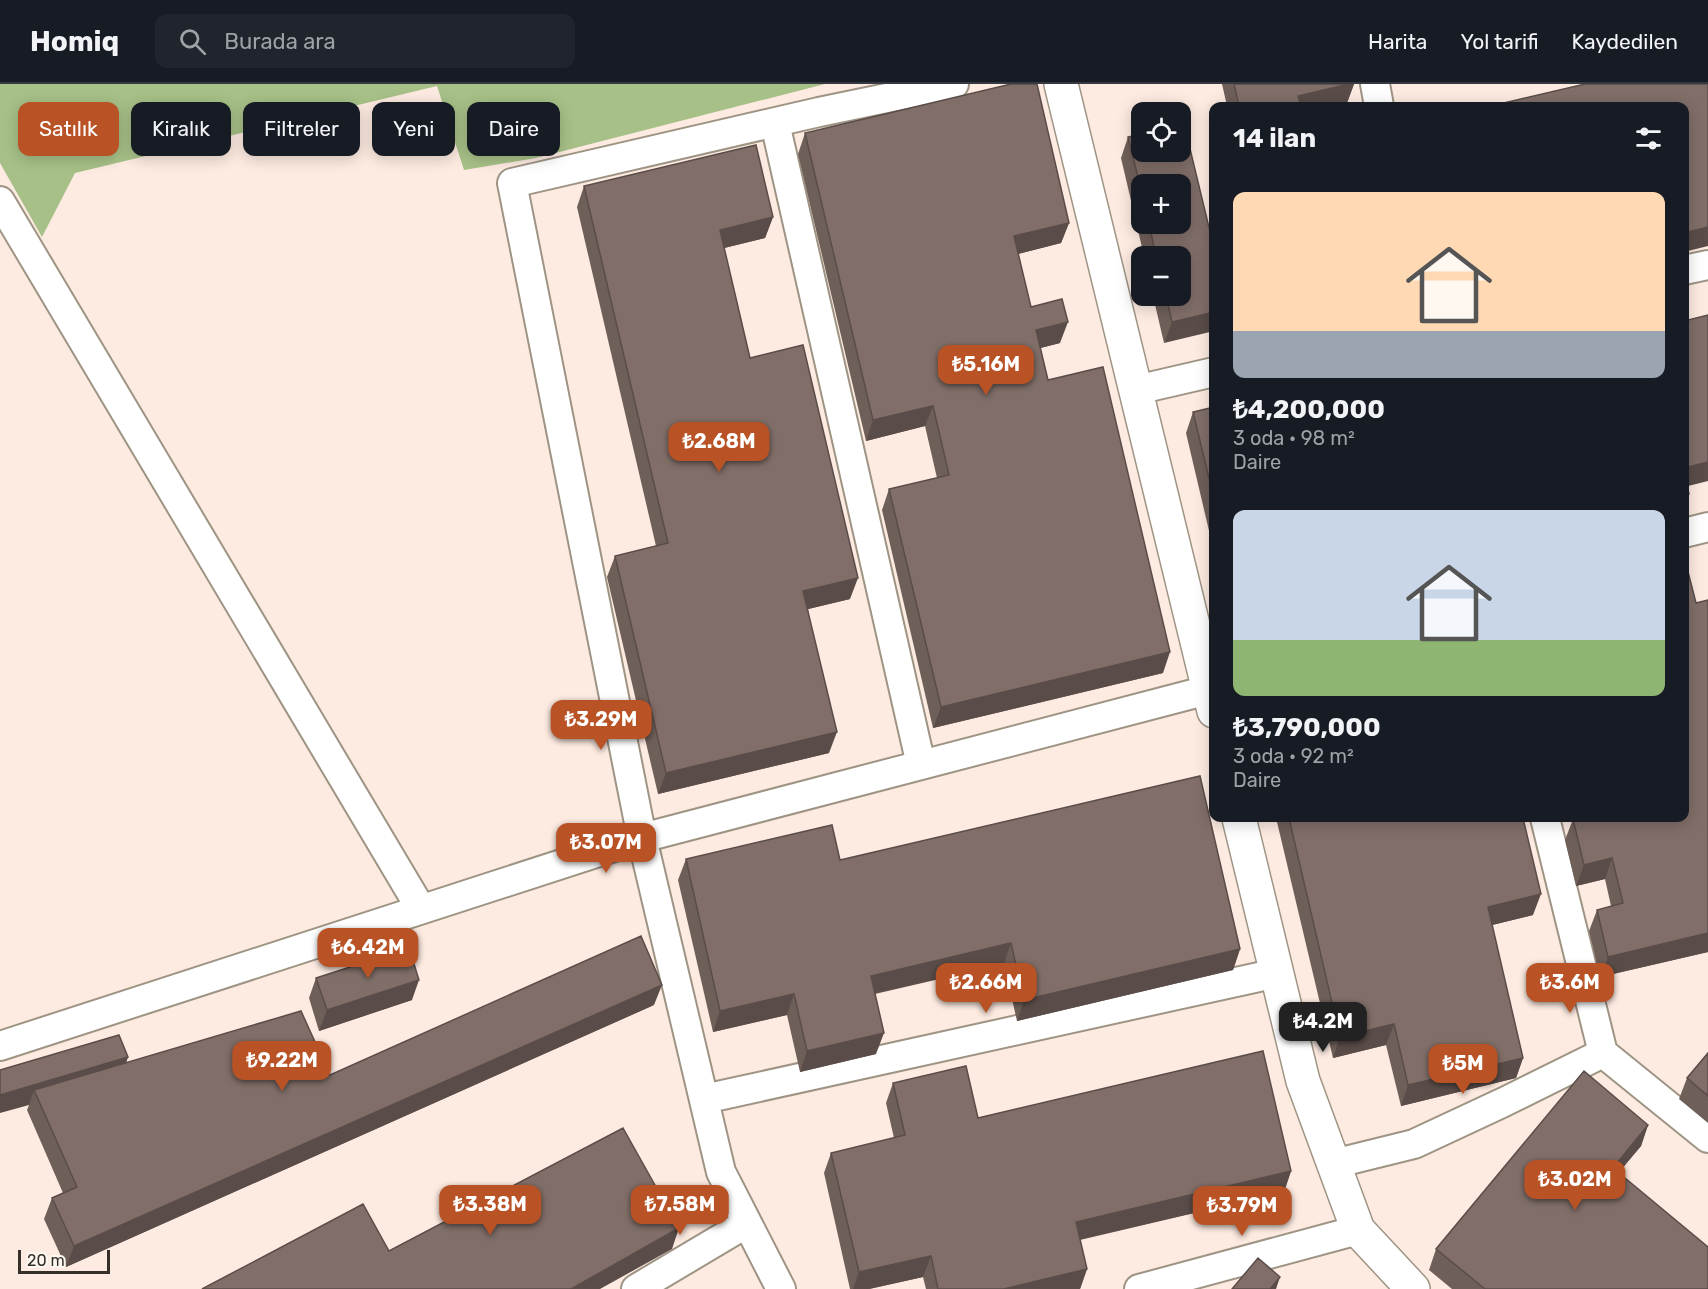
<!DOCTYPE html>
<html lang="tr">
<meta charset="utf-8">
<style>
body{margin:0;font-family:Rubik,sans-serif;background:#20242c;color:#f1f3f6;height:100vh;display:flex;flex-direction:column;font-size:22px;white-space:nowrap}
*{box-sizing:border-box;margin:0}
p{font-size:20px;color:#9ea1a6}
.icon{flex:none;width:33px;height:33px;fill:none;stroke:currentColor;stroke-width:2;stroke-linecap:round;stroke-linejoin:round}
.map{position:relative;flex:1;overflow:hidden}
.panel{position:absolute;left:1209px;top:18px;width:480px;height:720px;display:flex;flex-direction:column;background:#171b24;border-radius:12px;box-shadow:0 3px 15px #0003}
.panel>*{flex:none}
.banner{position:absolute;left:18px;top:18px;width:570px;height:54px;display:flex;gap:12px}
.tools{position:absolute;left:1131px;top:18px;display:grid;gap:12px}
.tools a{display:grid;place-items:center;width:60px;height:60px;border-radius:12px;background:#171b24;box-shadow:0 3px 15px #0003;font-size:30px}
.scale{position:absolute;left:18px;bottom:15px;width:92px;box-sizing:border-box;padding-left:6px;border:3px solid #342f29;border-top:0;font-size:16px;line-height:21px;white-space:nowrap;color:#342f29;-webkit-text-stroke:4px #fdf9f2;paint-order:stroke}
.price{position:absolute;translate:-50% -51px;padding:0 14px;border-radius:12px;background:#b95326;color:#fff;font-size:20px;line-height:39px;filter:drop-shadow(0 2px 3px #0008)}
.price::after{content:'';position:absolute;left:50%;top:36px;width:18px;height:14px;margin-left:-9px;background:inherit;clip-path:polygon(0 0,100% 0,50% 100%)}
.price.current{background:#222;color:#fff}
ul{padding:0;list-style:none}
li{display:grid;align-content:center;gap:12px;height:318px;padding:0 24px}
li span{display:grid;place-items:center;height:186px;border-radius:12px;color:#555}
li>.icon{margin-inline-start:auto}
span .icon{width:108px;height:108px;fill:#fffc;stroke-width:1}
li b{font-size:26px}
h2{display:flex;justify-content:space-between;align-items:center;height:72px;padding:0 24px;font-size:26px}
.chip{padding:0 21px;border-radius:12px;background:#171b24;box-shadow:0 3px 15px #0003;font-size:21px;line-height:54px}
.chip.current{background:#b95326;color:#fff}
header{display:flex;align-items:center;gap:36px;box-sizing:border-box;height:84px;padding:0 30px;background:#171b24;border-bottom:2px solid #363941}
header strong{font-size:28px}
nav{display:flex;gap:33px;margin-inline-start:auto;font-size:21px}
.search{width:420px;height:54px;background:#20242c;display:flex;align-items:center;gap:15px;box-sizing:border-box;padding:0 21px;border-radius:12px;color:#9ea1a6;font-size:22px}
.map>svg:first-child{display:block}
.industrial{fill:#fdebe1;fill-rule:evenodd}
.forest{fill:#a7c087}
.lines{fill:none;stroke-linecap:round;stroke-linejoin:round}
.street-casing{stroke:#9e9484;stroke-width:32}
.secondary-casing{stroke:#9e9484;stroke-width:36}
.street{stroke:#fff;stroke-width:28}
.secondary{stroke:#fff;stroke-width:33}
.wall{fill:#6f5f59;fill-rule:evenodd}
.shaded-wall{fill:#5a4d49}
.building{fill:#816e68;stroke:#5a4d49;stroke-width:1.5}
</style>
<header>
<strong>Homiq</strong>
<div class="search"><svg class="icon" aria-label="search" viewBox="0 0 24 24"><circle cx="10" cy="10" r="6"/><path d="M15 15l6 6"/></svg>Burada ara</div>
<nav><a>Harita</a><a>Yol tarifi</a><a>Kaydedilen</a></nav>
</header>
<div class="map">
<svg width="1708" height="1205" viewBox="0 0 1708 1205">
<rect width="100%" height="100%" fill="#fdf9f2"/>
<path class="industrial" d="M0,0H1708V1205H0ZM1214,22H1684V734H1214ZM1142,28H1180V68H1142ZM1142,100H1180V140H1142ZM1142,172H1180V212H1142Z"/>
<path class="forest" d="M0,0H825L536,74L464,86L437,2L75,89L42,153L0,79Z"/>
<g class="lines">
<defs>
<path id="street" d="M1375,0L1379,22
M775,39L921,681
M0,117L421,825
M1684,186L1708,181
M1136,306L1214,288
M1684,449L1708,443
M1545,734L1603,969L1708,1054
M0,962L642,754L1208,606
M704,1015L1277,889
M1333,1080L1414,1060L1504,1018L1603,969
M636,1205L747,1139
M781,1205L721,1088L642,754L512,99L819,28L954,0
M1139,1205L1358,1146"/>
<path id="secondary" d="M1061,0L1214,627
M1239,734L1303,997L1358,1146L1413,1205"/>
</defs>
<use href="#street" class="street-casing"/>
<use href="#secondary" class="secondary-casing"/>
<use href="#street" class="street"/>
<use href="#secondary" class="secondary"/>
</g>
<path class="wall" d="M1222,0H1354L1347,19L1334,22H1227Z
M805,49L1069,139L1061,159L1018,170L1031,223L1060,259L1040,264L1048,296L1163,589L933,644L882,426L889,405L937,394L925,342L866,357L798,70Z
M1128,53L1214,164L1164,259L1153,212H1180V172H1144L1121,74ZM1142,100L1180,140H1142Z
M584,102L773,133L765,154L724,164L750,274L850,515L808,525L829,669L658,710L607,493L615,472L656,462L577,123Z
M1214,323V468L1186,349L1193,328Z
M1708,516V868L1600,893L1589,847L1597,826L1611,822L1605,795L1576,802L1565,756L1573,735L1684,734L1696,519Z
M1279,734H1523L1533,831L1492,841L1523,974L1516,994L1401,1022L1386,961L1333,974L1277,738Z
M686,775L840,776L1240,865L1233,886L1017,937L1004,880L875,910L876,970L800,988L787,931L713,948L678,796Z
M316,894L412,916L319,947L309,914Z
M654,921L66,1183L44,1135L52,1114L63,1109L27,1026L29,1021L0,986L128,973L126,978L330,991Z
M1708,969V1039L1679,1015L1687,994Z
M893,999L978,1034L1291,1087L1284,1108L1080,1156L1087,1185L1080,1205H926L923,1193L869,1205H850L824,1089L831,1069L894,1054L886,1019Z
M1648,1041L1641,1062L1619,1088L1708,1205H1452L1429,1186L1436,1165Z"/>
<path class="shaded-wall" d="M1349,0H1354L1347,19L1334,22H1294L1298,12Z
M773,133L765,154L712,167L720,146Z
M1069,139L1061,159L1006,173L1014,152Z
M1708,143V162L1684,168V149Z
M1214,228V247L1164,259L1172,238Z
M1068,238L1060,259L1029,267L1036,246Z
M933,322L925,342L866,357L873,336Z
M1708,378V397L1684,403V384Z
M1689,410L1684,423V411Z
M858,494L850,515L796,528L803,507Z
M1170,568L1163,589L933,644L941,623Z
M837,648L829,669L658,710L666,689Z
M1612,774L1605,795L1576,802L1584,781Z
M1541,810L1533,831L1480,844L1488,823Z
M1708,849V868L1600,893L1608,873Z
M1011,859L1004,880L863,912L871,892Z
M1240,865L1233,886L1017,937L1024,916Z
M419,896L412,916L319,947L327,926Z
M662,901L654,921L66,1183L74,1162Z
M794,910L787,931L713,948L720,927Z
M1394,940L1386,961L1333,974L1340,953Z
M884,949L876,970L800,988L807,967Z
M128,973L121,994L34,1006L29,1021L0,1029V1011Z
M1523,974L1516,994L1401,1022L1408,1001Z
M1648,1041L1641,1062L1605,1105L1613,1084Z
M1291,1087L1284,1108L1069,1158L1076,1138Z
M679,1144L672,1165L600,1205H571Z
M931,1172L923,1193L869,1205H853L859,1188Z
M1087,1185L1080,1205H1004Z
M1280,1193L1276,1205H1270Z"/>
<path class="building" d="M1011,0H1037L1069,139L1014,152L1031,223L1062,215L1068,238L1036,246L1048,296L1103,283L1170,568L941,623L889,405L949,391L933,322L873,336L805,49Z
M1234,0H1349L1298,12L1301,22H1239Z
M1585,0H1708V143L1684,149V22H1491Z
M1180,40H1184L1214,164V228L1172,238L1166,212H1180V172H1156L1149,140H1180V100H1142V109L1128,53L1142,50V68H1180Z
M756,61L773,133L720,146L750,274L803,261L858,494L803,507L837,648L666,689L615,472L668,459L584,102Z
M1708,231V378L1684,384V237Z
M1214,323V415L1193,328Z
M1684,389L1689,410L1684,411Z
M1684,472L1696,519L1708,516V849L1608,873L1597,826L1623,819L1612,774L1584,781L1573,735L1579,734H1684Z
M1200,692L1240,865L1024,916L1011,859L871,892L884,949L807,967L794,910L720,927L686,775L832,741L840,776Z
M1289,734H1523L1541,810L1488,823L1523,974L1408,1001L1394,940L1340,953Z
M641,852L662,901L74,1162L52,1114L77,1103L34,1006L301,927L330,991Z
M409,864L419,896L327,926L316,894Z
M119,951L128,973L0,1011V986Z
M1263,967L1291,1087L1076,1138L1087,1185L1004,1205H938L931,1172L859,1188L831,1069L905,1051L893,999L966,982L978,1034Z
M1708,969V1012L1687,994Z
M1584,987L1648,1041L1613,1084L1708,1163V1205H1485L1436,1165Z
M623,1044L679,1144L571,1205H202L363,1120L389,1167Z
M1258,1174L1280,1193L1270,1205H1232Z"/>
</svg>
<div class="tools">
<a><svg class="icon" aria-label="locate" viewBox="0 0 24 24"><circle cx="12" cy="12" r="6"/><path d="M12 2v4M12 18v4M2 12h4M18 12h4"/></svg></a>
<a>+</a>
<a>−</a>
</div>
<div class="scale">20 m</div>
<b class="price" style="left:986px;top:312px">₺5.16M</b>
<b class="price" style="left:719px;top:389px">₺2.68M</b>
<b class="price" style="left:601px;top:667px">₺3.29M</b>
<b class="price" style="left:606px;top:790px">₺3.07M</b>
<b class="price" style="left:368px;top:895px">₺6.42M</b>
<b class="price" style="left:986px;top:930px">₺2.66M</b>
<b class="price" style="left:1570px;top:930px">₺3.6M</b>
<b class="price current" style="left:1323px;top:969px">₺4.2M</b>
<b class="price" style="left:282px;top:1008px">₺9.22M</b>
<b class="price" style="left:1463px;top:1011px">₺5M</b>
<b class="price" style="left:1575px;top:1127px">₺3.02M</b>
<b class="price" style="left:490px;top:1152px">₺3.38M</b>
<b class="price" style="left:680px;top:1152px">₺7.58M</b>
<b class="price" style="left:1242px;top:1153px">₺3.79M</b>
<div class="banner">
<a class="chip current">Satılık</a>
<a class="chip">Kiralık</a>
<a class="chip">Filtreler</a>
<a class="chip">Yeni</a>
<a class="chip">Daire</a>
</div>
<section class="panel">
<h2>14 ilan<svg class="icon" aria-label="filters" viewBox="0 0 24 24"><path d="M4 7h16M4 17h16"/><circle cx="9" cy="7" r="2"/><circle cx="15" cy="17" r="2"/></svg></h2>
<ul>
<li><span style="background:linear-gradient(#ffd9b3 75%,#9aa5b1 0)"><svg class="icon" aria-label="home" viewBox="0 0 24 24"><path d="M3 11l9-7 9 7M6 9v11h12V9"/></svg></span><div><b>₺4,200,000</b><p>3 oda · 98 m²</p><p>Daire</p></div></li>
<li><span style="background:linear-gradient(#c9d6e8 70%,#8fb573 0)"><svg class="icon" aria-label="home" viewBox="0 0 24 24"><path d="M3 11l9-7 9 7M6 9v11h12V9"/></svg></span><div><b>₺3,790,000</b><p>3 oda · 92 m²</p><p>Daire</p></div></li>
</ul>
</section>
</div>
